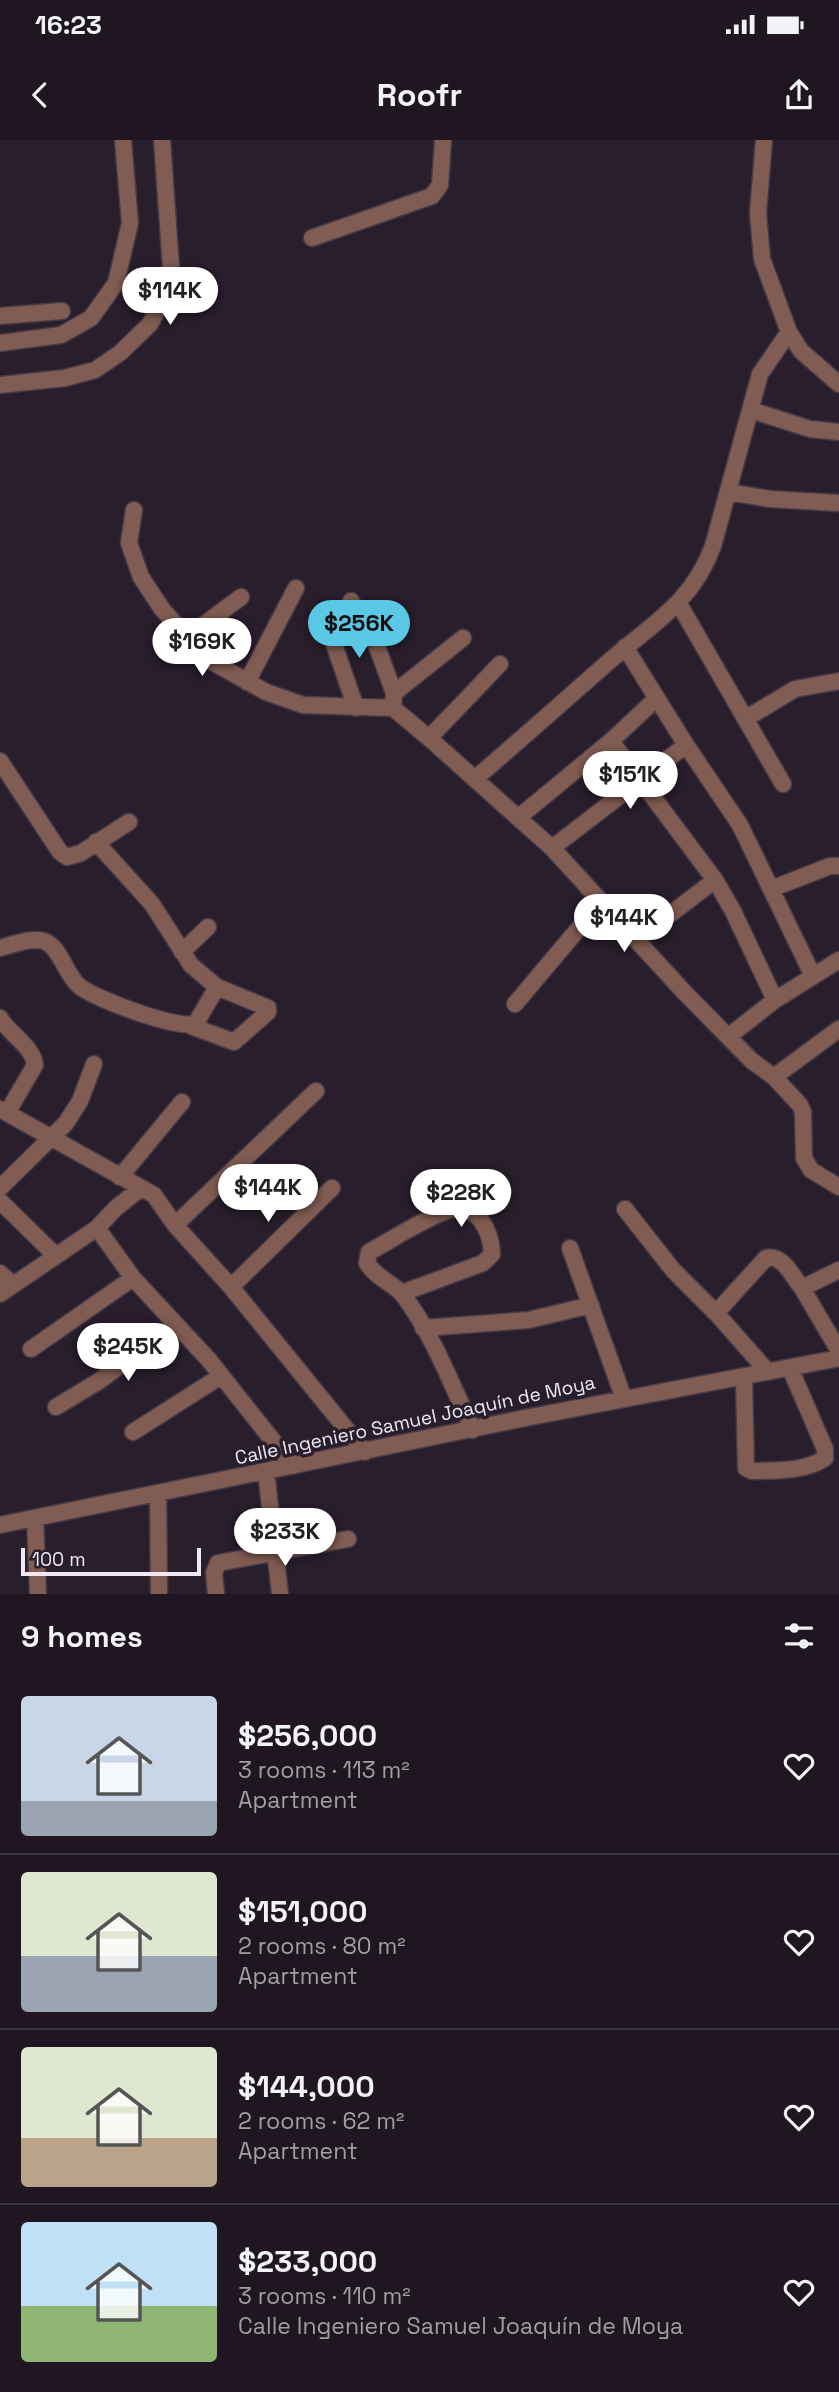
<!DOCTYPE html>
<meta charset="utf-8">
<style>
body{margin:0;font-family:"Space Grotesk",sans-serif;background:#2c232e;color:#f1f3f6;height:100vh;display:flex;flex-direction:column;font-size:26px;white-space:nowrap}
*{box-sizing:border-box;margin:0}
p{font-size:23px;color:#a19fa5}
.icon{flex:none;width:38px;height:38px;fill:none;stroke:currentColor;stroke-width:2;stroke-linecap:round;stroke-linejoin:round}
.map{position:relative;height:1454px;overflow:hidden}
.sheet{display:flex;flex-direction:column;background:#1f1621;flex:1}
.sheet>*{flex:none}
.scale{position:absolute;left:21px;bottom:18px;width:180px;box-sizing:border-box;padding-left:7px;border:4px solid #efe7f1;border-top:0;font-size:19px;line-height:24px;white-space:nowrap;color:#efe7f1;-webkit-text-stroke:5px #291e2c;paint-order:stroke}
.price{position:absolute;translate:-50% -60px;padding:0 16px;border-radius:24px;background:#fff;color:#222;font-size:23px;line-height:46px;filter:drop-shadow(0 2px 4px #0008)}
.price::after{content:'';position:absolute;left:50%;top:42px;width:21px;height:16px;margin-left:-10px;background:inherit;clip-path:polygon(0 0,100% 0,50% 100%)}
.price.current{background:#5ac8e5;color:#111}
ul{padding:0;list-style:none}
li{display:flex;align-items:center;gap:21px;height:175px;padding:0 21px}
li+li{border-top:2px solid #3c353f}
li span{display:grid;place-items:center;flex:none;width:196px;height:140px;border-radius:7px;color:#555}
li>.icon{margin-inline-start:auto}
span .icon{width:84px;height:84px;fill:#fffc;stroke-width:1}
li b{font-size:30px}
h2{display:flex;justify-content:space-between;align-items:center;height:84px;padding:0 21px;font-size:30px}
.status{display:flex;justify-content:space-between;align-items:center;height:49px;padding:0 35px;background:#1f1621;direction:ltr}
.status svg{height:19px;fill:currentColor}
header{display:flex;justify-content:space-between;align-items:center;height:91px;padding:0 21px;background:#1f1621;font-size:32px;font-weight:800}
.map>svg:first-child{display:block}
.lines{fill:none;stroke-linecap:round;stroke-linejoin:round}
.minor-casing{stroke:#453a48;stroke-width:19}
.minor{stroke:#815c52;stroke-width:16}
.labels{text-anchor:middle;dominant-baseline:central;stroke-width:7;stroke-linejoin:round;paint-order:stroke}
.street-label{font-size:19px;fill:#efe7f1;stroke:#291e2c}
</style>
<div class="status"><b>16:23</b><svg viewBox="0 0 49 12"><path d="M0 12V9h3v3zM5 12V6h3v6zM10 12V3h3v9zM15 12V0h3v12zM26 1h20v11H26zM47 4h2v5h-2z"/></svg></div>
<header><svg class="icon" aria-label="back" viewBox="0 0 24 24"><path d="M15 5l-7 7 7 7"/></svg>Roofr<svg class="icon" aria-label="share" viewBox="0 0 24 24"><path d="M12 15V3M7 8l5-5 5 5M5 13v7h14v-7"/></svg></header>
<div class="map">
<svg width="839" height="1454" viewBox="0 0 839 1454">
<rect width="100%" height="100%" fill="#291e2c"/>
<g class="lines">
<defs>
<path id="minor" d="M764,0L758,73L762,119L789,192L801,211L839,244
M312,98L432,56L440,45L443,0
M0,176L62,171
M0,203L61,195L91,178L116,143L130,83L123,0
M0,245L65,238L95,230L120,213L150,184L172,142L162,0
M751,270L810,289L839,292
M728,352L770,359L839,363
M134,370L129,403L141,437L162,469L207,519L266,552L303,565L393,568L429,598L552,708L685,853L752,921L774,937L800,965L803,972L804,1018L811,1030L839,1047
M351,461L376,504L394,553
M679,464L783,644
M327,484L356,568
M186,498L241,457
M625,507L686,605L740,685L813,836
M247,542L296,448
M393,568L394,553L463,498
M745,579L795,549L839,541
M429,598L500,524
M611,601L715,740L733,771L775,860
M0,621L60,712L67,717L81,713L129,682
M476,638C520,600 563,562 606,524C651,484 691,465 713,406L760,234L789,192
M519,677L611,601L657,558
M96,702L152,764L191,825L217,847L268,868V872L234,902L191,886
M552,708L686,605
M771,749L830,726H839
M632,794L672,773L715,740
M0,808C12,805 36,795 48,803C62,812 66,835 79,846C93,858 182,892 196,883L217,847
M182,812L208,787
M515,864L601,762
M0,878C9,894 33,906 35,925L7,973
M729,896L775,860L839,820
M774,937L839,889
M0,969L154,1055L175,1085L231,1147L365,1312
M120,1037L182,962
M0,1048L66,983L80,961L94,924
M0,1061L55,1115
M625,1069L673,1130L716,1173
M175,1085L316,951
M97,1088L133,1138L209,1220L293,1326
M570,1108L624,1259
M0,1133L13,1145
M231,1147L332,1048
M802,1148L839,1211
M402,1153L483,1123L492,1114C491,1092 478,1061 449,1070C423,1079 393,1099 369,1112L367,1123C376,1138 392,1142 403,1155C433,1194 452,1246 473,1290
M0,1154L97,1088L116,1068L141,1048
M423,1188L529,1180L591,1165
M31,1209L133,1138
M768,1232L716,1173L766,1118C783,1114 792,1136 802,1148L839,1130
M744,1237L746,1328L752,1331C776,1330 805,1332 825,1318V1309L790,1228
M56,1267L99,1241L176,1184
M133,1292L221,1236
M266,1331L280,1454
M158,1354L159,1454
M35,1378L38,1454
M0,1385L525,1278L839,1218
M216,1454L214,1433L218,1423L348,1399"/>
</defs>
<use href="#minor" class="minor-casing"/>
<use href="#minor" class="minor"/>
</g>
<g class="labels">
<g class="street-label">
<text transform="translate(415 1280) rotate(-12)">Calle Ingeniero Samuel Joaquín de Moya</text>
</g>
</g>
</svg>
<div class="scale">100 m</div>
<b class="price" style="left:170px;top:187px">$114K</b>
<b class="price current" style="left:359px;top:520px">$256K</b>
<b class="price" style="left:202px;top:538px">$169K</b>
<b class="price" style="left:630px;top:671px">$151K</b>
<b class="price" style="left:624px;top:814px">$144K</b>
<b class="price" style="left:268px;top:1084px">$144K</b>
<b class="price" style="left:461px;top:1089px">$228K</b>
<b class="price" style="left:128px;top:1243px">$245K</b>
<b class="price" style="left:285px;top:1428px">$233K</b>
</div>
<section class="sheet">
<h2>9 homes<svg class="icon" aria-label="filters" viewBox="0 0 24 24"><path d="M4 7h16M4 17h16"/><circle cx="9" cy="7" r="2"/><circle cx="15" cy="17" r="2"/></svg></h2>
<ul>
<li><span style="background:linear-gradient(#c9d6e8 75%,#9aa5b1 0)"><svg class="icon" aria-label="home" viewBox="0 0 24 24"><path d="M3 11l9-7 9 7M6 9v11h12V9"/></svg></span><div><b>$256,000</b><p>3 rooms · 113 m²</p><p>Apartment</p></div><svg class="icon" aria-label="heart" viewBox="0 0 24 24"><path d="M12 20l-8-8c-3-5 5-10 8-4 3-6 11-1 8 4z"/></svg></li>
<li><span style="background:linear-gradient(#dfe7d0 60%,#9aa5b1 0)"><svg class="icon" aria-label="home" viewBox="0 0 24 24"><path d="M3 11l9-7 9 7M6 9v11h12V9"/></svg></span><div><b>$151,000</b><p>2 rooms · 80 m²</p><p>Apartment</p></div><svg class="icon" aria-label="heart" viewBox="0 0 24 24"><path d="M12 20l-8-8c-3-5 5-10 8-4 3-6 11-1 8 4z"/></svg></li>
<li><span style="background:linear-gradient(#dfe7d0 65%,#b9a48a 0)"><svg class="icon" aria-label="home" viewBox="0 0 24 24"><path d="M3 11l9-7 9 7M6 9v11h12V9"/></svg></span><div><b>$144,000</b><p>2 rooms · 62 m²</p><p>Apartment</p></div><svg class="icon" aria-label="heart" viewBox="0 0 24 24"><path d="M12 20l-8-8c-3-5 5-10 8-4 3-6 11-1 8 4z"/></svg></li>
<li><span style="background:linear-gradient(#bfe0f5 60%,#8fb573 0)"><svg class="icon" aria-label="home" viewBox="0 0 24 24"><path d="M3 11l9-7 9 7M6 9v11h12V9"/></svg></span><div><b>$233,000</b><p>3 rooms · 110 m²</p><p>Calle Ingeniero Samuel Joaquín de Moya</p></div><svg class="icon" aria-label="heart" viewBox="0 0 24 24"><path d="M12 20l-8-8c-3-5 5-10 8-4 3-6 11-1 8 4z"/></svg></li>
</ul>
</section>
